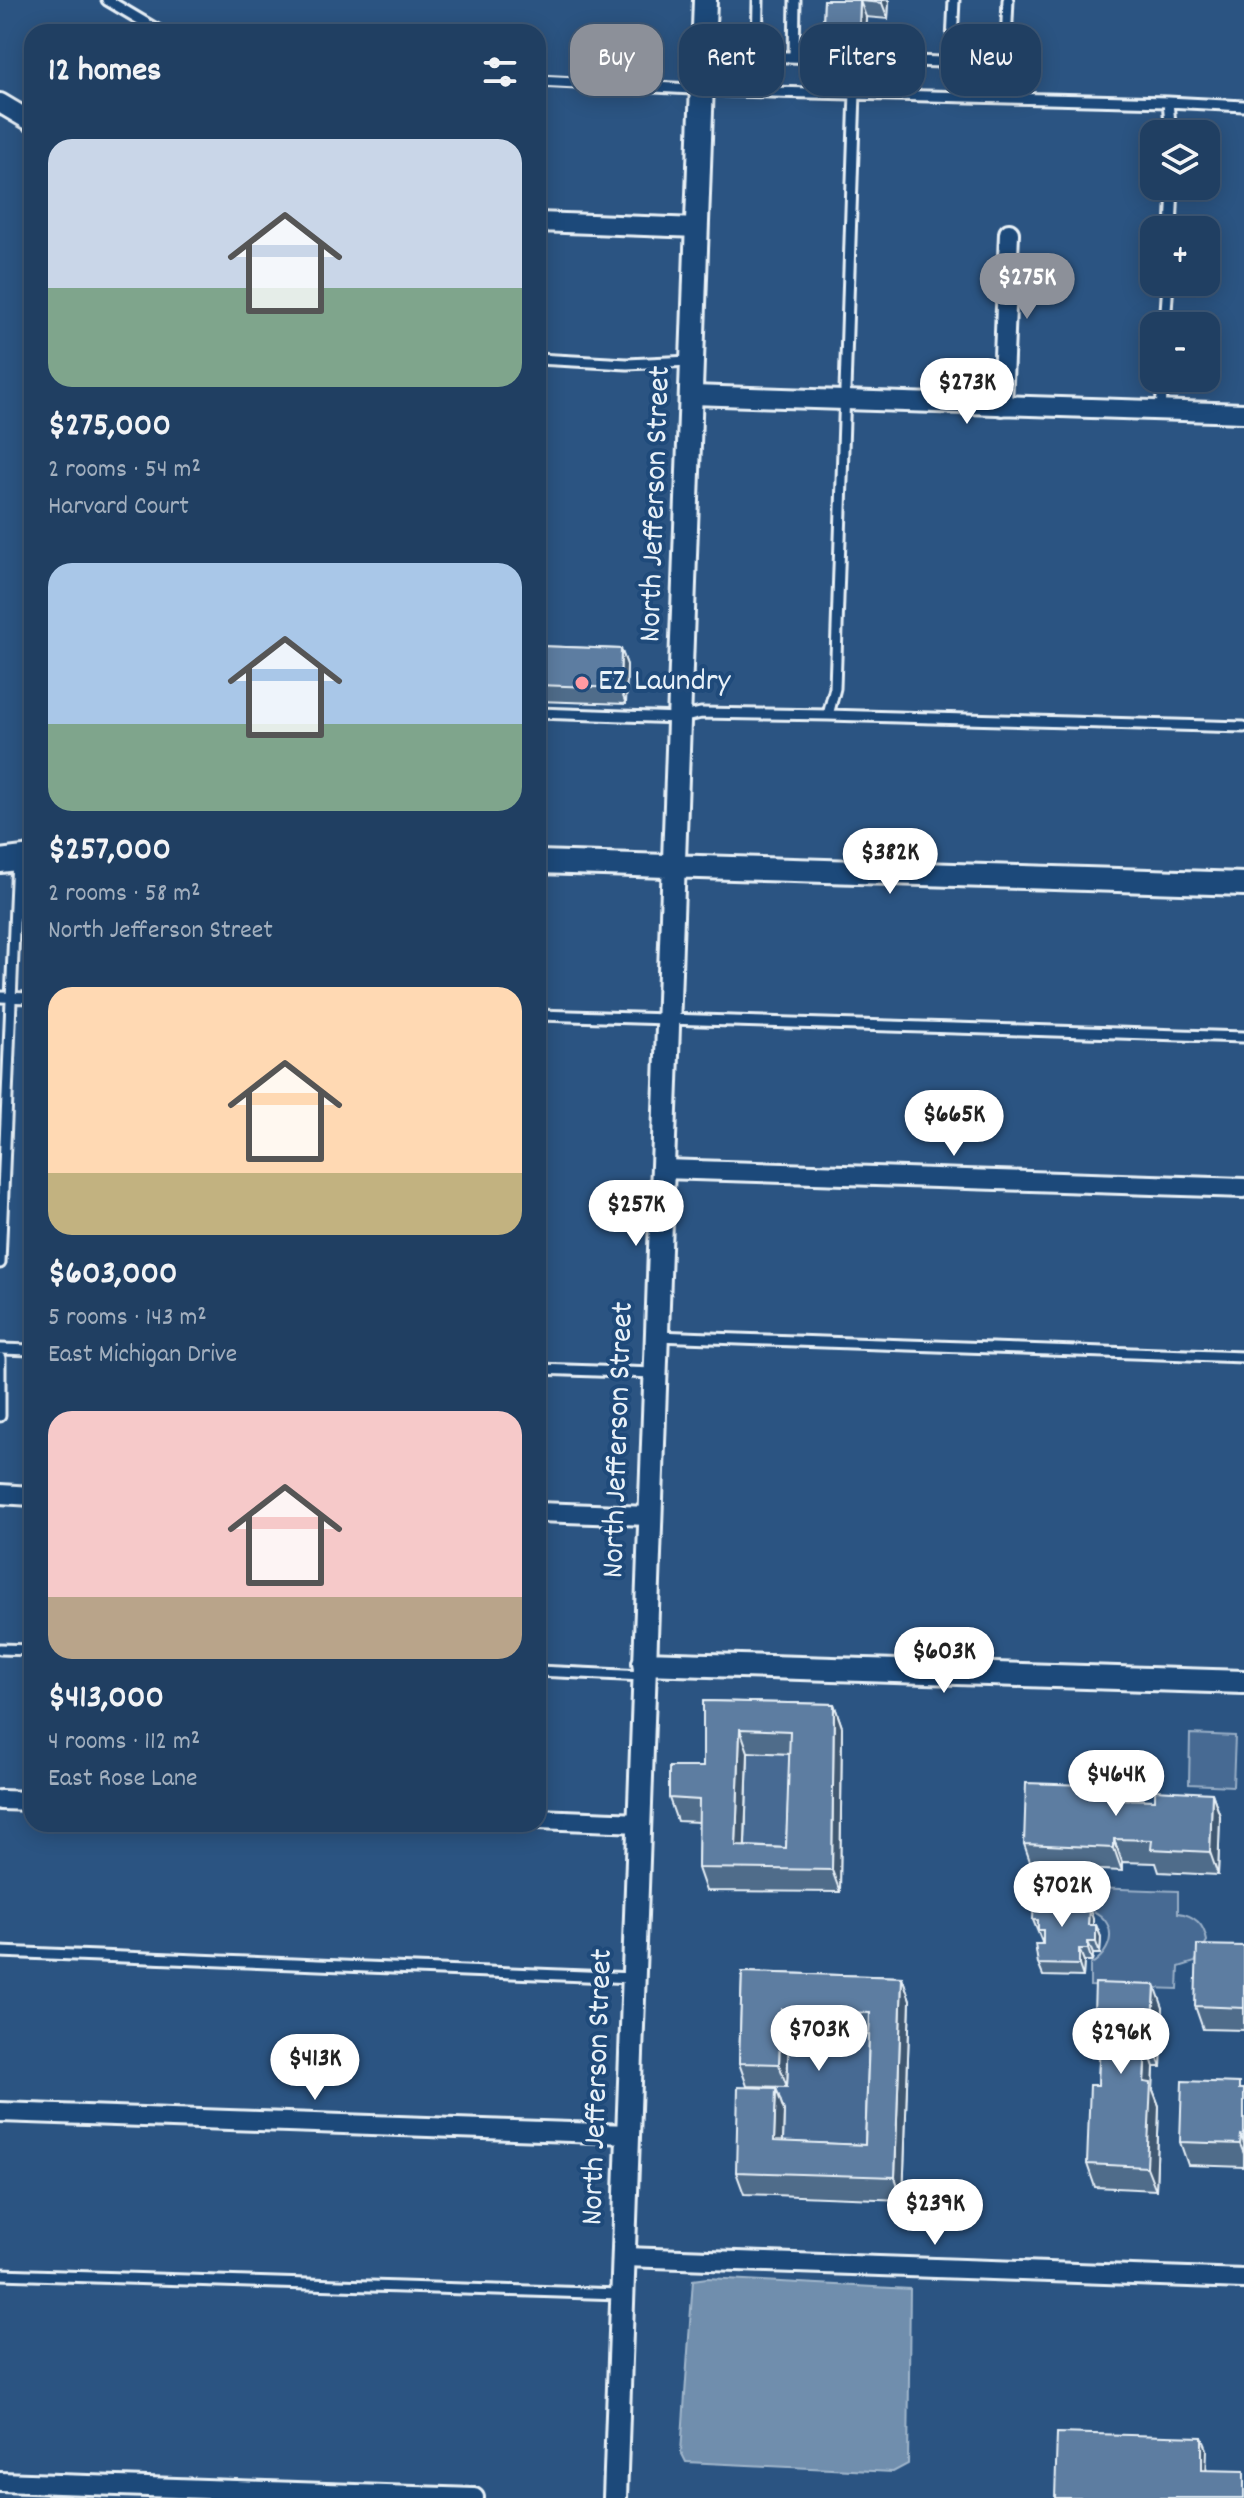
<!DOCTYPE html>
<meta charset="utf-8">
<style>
body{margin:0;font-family:Dekko,sans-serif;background:#284668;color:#f1f3f6;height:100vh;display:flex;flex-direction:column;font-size:30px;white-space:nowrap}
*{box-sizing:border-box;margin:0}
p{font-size:26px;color:#a2afbe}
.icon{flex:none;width:44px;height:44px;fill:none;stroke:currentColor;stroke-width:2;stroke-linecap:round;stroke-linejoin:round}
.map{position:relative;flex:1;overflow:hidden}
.sheet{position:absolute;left:24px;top:24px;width:522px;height:1808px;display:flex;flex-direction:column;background:#203f62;border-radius:24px;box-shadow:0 4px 20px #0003,0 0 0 2px #3d5877}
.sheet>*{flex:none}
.banner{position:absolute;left:570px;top:24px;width:554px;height:72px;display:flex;gap:16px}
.fabs{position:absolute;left:1140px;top:120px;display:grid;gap:16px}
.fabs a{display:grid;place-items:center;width:80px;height:80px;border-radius:16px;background:#203f62;box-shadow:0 4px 20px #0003,0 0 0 2px #3d5877;font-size:40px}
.price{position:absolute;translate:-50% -68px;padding:0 18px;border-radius:28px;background:#fff;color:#222;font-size:26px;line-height:52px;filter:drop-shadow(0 2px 4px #0008)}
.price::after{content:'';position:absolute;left:50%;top:48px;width:24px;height:18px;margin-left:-12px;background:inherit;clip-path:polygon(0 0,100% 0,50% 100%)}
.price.on{background:#8c9099;color:#fff}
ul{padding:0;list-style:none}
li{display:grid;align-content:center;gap:16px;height:424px;padding:0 24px}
li span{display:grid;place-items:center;height:248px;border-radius:24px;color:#555}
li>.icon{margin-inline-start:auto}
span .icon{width:144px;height:144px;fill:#fffc;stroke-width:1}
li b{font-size:34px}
h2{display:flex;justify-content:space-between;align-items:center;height:96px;padding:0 24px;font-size:34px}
.pill{padding:0 28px;border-radius:24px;background:#203f62;box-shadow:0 4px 20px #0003,0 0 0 2px #3d5877;font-size:28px;line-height:72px}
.pill.on{background:#8c9099;color:#fff}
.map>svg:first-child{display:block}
.green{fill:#476b93;stroke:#98aec6;stroke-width:2}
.water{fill:#708ead;stroke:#a0b6cb;stroke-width:2}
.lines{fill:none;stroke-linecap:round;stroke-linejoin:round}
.service-casing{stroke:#e8f1f8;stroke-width:15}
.minor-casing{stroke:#e8f1f8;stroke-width:24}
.tertiary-casing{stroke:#e8f1f8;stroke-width:28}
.service{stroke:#1f4a7a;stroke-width:9}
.minor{stroke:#1f4a7a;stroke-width:18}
.tertiary{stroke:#1f4a7a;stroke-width:22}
.wall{fill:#506c8a;stroke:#e8f1f8;stroke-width:2;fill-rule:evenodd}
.shaded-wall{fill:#415871;stroke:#e8f1f8;stroke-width:2}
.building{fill:#5d7da1;stroke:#e8f1f8;stroke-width:2;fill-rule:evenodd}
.poi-dot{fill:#ff9aa2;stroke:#1f4a7a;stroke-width:3}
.labels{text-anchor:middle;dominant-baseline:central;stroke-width:8;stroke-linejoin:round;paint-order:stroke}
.street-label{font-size:32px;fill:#e8f1f8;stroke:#1f4a7a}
.poi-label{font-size:32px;fill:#e8f1f8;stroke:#1f4a7a;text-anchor:start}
</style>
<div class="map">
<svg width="1244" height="2498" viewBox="0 0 1244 2498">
<rect width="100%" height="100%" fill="#2b5482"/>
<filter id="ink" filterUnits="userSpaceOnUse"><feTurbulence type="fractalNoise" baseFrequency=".0125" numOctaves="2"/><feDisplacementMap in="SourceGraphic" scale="16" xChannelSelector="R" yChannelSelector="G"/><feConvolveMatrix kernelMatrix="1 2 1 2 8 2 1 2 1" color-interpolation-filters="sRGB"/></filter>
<g filter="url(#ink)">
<path class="green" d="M1190,1734L1235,1736L1233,1786L1189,1784Z
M748,1752L799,1754L795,1871L744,1869Z
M1091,1888L1178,1891V1913C1195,1915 1204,1924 1207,1941L1195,1962L1179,1967L1178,1989L1090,1986V1965C1114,1951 1119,1923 1091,1910Z
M789,2032L879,2036L873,2168L782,2164L746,2110L747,2086L787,2087Z"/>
<path class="water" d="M707,2278L910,2289L908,2464L893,2472L686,2462L681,2452L693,2280Z"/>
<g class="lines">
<defs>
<path id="service" d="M107,0L161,32
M758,0L757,56L1005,64L1008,0
M794,57L795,0
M951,62L954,0
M538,81L731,91L1168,102
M1171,134L1168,102L1244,106
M1171,230L1173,186
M1165,326L1168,282
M538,359L627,364L690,361
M1161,411L1163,378
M538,713L680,718L701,713L828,715L1244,727
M828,715L835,688L855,92
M0,997L32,998
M538,1015L1244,1037
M0,1263L17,858
M656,1336L1244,1357
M0,1349L32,1350
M0,1358V1416
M538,1369L655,1373
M0,1649L32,1650
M538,1671L644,1676
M0,1952L634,1978
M0,2274L620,2294"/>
<path id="minor" d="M0,103L32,122
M538,222L698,228
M692,395L1244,413
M1002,406L1009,233
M663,1169L1244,1188
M0,1494L32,1496
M538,1512L649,1516
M0,1800L32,1801
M538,1819L640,1823
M0,2112L628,2134
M625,2257L1244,2279
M0,2482L474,2498"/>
<path id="tertiary" d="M0,861L32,857
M538,862L1244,884
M644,1663L1244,1682
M615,2498L705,0"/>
</defs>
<use href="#service" class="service-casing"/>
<use href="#minor" class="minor-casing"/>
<use href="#tertiary" class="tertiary-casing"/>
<use href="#service" class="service"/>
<use href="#minor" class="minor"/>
<use href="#tertiary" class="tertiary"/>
</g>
<path class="wall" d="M824,0H889L888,19L866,17L865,45L829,43L823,27Z
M538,646L621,649L627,665L626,704L538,701Z
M703,1701L834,1704L842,1727L840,1892L706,1891L698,1868L699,1822L677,1821L669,1798L703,1767ZM748,1752L790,1754L786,1848L745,1846Z
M1212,1793L1220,1816L1218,1875L1159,1872L1156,1863L1122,1862V1871L1032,1867L1024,1844L1119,1799L1155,1800Z
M1079,1897L1083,1906L1093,1919V1925H1096L1101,1937L1100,1954H1093L1092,1961H1084L1083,1977L1043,1976L1038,1964L1042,1942L1033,1920Z
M1244,1946V2030L1203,2029L1195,2006Z
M742,1972L902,1977L910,2000L903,2200L744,2194L736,2172L776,2088L784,2111L783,2142L865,2145L869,2035L789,2032L787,2087L747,2086L739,2063Z
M1163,2008L1161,2067H1154L1153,2090L1159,2106L1156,2190L1095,2187L1087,2164L1098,2085L1099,2060L1093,2041Z
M1241,2089H1244V2167L1188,2165L1180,2142Z"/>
<path class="shaded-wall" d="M882,0H889L888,19L882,3Z
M860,1L866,17L865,45L859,29Z
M621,649L627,665L626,704L620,688Z
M834,1704L842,1727L840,1892L832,1870Z
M740,1729L748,1752L744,1869L736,1846Z
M1114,1786L1123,1809L1114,1799Z
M1212,1793L1220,1816L1218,1875L1210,1852Z
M1114,1839L1122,1862V1871L1114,1848Z
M1089,1907L1093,1919V1937L1088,1925Z
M1096,1925L1101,1937L1100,1954L1096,1942Z
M1088,1942L1093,1954L1092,1961L1088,1949Z
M1079,1949L1084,1961L1083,1977L1079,1965Z
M902,1977L910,2000L903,2200L895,2177Z
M1155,1985L1163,2008L1161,2067L1152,2044Z
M781,2009L789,2032L787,2087L779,2064Z
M1146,2044L1154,2067L1153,2090L1159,2106L1156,2190L1147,2167L1144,2082Z
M776,2088L784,2111L782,2164L774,2141Z
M1241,2135L1244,2144V2154L1240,2144Z
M1202,2437L1207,2449L1206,2482L1202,2470Z"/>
<path class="building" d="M824,0H882V3L860,1L859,29L823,27Z
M538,646L621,649L620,688L538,685Z
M703,1701L834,1704L832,1870L698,1868L699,1800L669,1798V1767H703ZM740,1729L790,1731L786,1848L736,1846Z
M1026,1783L1114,1786V1799L1155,1800V1790L1212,1793L1210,1852L1151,1849L1152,1840L1114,1839V1848L1024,1844Z
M1034,1895L1079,1897V1906L1089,1907L1088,1925H1096V1942H1088V1949H1079V1965L1038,1964L1035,1944H1043V1930H1038V1920H1033Z
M1197,1945L1244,1946V2008L1195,2006Z
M742,1972L902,1977L895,2177L736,2172L738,2087L776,2088L774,2141L865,2145L870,2013L781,2009L779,2064L739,2063Z
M1095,1983L1155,1985L1152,2044H1146L1144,2082L1151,2083L1147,2167L1087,2164L1090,2085H1098L1100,2042L1093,2041Z
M1182,2081L1239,2083V2089H1244V2136L1241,2135L1240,2144L1180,2142Z
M1057,2433L1202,2437V2470L1244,2471V2498H1055Z"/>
</g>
<circle class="poi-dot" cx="582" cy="683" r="8"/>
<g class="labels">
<g class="street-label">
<text transform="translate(657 504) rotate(-88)">North Jefferson Street</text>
<text transform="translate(620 1440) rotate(-88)">North Jefferson Street</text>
<text transform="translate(599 2087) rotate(-88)">North Jefferson Street</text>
</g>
<g class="poi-label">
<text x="598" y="683">EZ Laundry</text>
</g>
</g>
</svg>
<div class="fabs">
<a><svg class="icon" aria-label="layers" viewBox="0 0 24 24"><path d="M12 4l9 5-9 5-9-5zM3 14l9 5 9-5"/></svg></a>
<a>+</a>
<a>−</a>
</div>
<b class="price on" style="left:1027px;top:321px">$275K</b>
<b class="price" style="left:967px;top:426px">$273K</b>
<b class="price" style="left:890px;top:896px">$382K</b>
<b class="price" style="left:954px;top:1158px">$665K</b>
<b class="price" style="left:636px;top:1248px">$257K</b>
<b class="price" style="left:944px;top:1695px">$603K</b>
<b class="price" style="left:1116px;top:1818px">$464K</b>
<b class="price" style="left:1062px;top:1929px">$702K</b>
<b class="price" style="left:819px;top:2073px">$703K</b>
<b class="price" style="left:1121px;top:2076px">$296K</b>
<b class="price" style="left:315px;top:2102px">$413K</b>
<b class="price" style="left:935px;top:2247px">$239K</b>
<div class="banner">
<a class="pill on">Buy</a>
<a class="pill">Rent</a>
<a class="pill">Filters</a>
<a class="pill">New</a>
</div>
<section class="sheet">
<h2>12 homes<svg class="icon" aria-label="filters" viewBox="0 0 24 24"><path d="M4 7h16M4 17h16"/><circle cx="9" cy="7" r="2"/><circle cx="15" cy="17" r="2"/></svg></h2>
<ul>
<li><span style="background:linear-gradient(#c9d6e8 60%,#7fa58c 0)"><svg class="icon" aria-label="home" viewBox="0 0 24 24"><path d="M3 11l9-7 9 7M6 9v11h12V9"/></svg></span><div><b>$275,000</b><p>2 rooms · 54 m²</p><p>Harvard Court</p></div></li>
<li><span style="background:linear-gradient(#a9c7e8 65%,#7fa58c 0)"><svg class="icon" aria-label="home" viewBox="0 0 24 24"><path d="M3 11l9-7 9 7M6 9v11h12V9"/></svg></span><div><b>$257,000</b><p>2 rooms · 58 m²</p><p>North Jefferson Street</p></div></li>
<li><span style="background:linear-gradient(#ffd9b3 75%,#c2b280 0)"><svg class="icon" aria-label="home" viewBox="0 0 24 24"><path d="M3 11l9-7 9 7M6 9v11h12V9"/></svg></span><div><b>$603,000</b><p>5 rooms · 143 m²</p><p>East Michigan Drive</p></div></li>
<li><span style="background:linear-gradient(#f6c9c9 75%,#b9a48a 0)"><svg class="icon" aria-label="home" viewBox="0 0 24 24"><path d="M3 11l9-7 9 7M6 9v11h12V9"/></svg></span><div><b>$413,000</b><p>4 rooms · 112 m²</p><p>East Rose Lane</p></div></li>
</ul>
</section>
</div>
